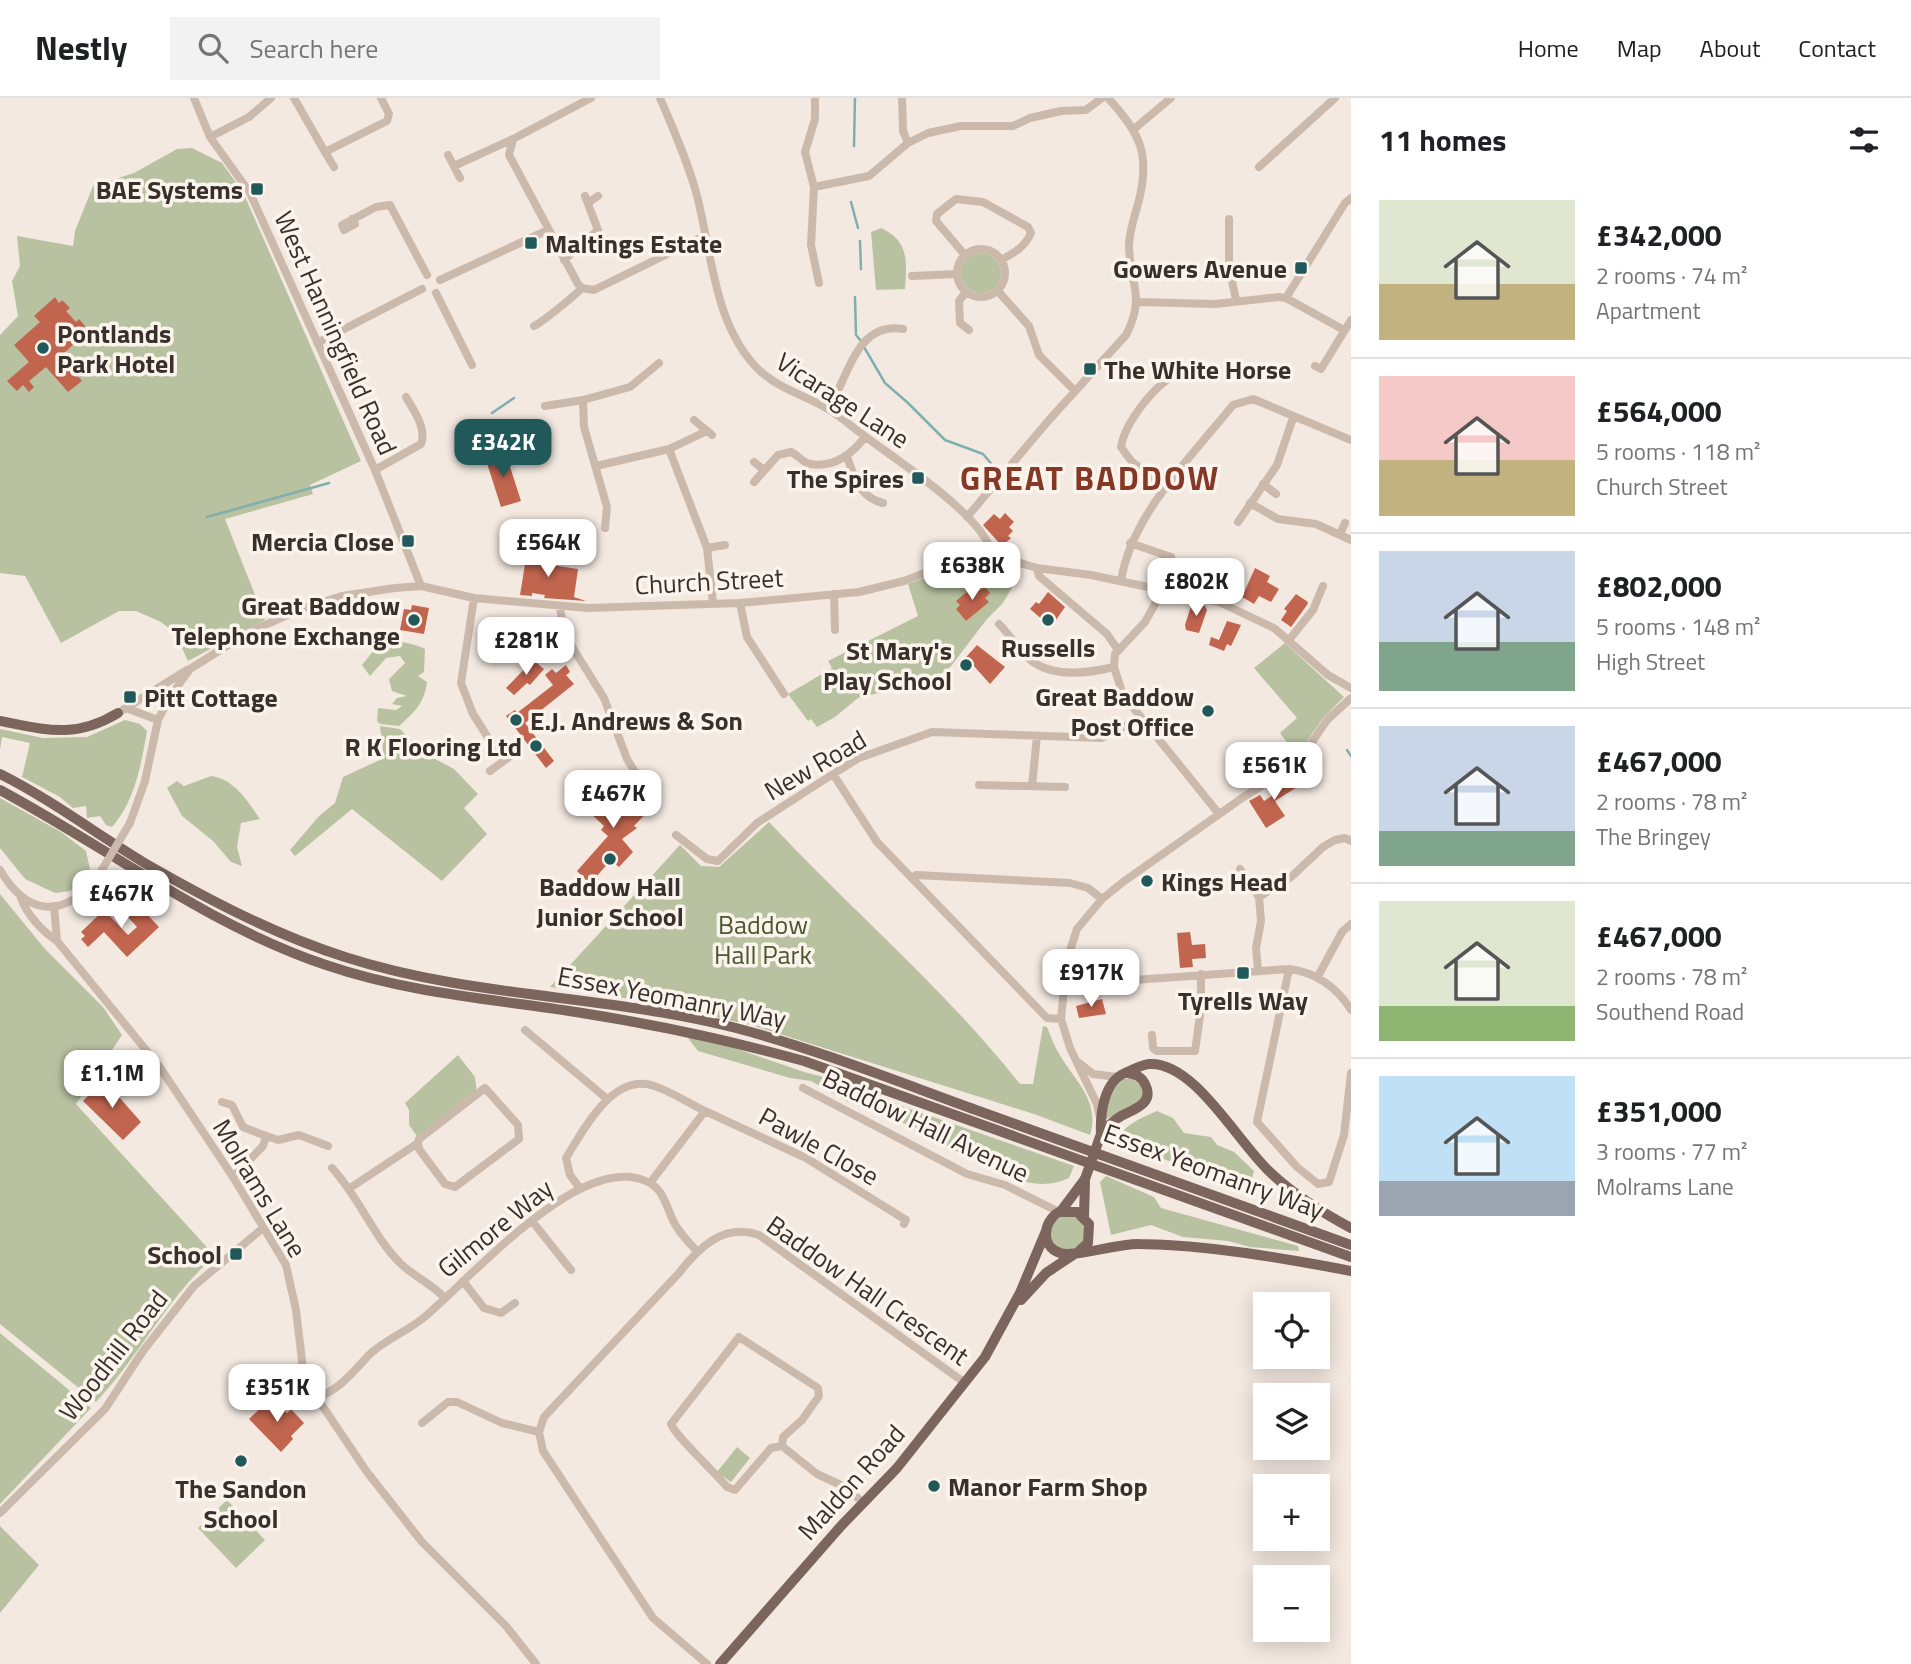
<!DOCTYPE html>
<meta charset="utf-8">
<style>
body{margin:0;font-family:"Titillium Web",sans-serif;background:#f2f2f2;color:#202124;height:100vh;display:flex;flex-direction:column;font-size:26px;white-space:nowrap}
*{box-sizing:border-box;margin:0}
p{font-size:23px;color:#757577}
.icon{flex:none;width:38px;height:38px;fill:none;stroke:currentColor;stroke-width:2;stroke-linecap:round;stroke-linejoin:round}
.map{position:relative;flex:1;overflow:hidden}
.panel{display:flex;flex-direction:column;background:#fff;width:560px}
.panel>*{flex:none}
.tools{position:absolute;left:1253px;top:1194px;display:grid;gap:14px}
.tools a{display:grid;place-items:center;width:77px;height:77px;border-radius:0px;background:#fff;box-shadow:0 4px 18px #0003;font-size:35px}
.price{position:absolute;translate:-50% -60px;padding:0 16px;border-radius:14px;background:#fff;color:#222;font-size:23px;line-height:46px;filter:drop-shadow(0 2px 4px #0008)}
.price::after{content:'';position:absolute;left:50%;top:42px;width:21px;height:16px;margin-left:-10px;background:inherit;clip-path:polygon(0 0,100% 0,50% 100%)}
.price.selected{background:#21595a;color:#fff}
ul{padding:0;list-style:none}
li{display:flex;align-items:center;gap:21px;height:175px;padding:0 28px}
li+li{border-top:2px solid #e0e0e0}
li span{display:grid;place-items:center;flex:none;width:196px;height:140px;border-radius:0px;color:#555}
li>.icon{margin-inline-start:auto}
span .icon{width:84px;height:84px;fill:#fffc;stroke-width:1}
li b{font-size:30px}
h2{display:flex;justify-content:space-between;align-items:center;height:84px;padding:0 28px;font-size:30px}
header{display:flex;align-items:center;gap:42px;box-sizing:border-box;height:98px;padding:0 35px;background:#fff;border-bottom:2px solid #e0e0e0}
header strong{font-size:33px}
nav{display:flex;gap:38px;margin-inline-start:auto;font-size:24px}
.search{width:490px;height:63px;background:#f2f2f2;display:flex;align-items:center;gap:18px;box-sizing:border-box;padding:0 24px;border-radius:0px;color:#757577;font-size:26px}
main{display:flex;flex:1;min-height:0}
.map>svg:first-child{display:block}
.green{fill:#b8c2a1}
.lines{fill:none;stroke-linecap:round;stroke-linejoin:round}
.stream{stroke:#80afaf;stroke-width:2.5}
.building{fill:#c2654f}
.minor{stroke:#cbb9ac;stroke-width:8}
.major{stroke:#7b655d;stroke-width:10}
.minor-bridge{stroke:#cbb9ac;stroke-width:8}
.major-bridge{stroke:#7b655d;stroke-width:10}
.poi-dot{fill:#21595a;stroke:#faf4ed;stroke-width:2.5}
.labels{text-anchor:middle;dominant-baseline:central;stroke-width:7;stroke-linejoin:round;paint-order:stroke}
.poi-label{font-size:26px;font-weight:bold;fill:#392f2b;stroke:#faf4ed;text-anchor:end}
.street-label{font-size:26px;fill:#392f2b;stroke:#faf4ed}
.park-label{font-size:26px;fill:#4a572f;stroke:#faf4ed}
.district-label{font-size:33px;font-weight:bold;letter-spacing:2px;fill:#863826;stroke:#faf4ed}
</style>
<header>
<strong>Nestly</strong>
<div class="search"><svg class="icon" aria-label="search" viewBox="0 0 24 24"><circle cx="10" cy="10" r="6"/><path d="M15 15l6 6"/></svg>Search here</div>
<nav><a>Home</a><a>Map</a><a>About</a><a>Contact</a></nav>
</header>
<main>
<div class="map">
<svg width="1351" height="1566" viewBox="0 0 1351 1566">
<rect width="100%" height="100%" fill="#f3e9e1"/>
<path class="green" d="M192,50L222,65L243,94L361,363L310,387L313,396L225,421L265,522L188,563L175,535L161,524L136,513H119L61,545L25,478L0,475V237L18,218L12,183L20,168L17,138L73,148L75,133L93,88L134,75L177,51Z
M881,130C909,143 907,163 905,191L876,192L871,134Z
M961 175a20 20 0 1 1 40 0a20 20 0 1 1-40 0Z
M979,464L992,467L990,474L1002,476L1014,485L1013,488L1003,505L987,521L948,572L923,584L858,600L835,619L817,629L811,621L808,623L788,596L832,570L828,563L918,518L908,486L957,468Z
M391,541C403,545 413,545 425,551L424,574L418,578L427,584C425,604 414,615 399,628L380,626L377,623L378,610L396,612L402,608L392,606L397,600L407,598L392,593L389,581L405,565L400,558L386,560L370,578L362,567L375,551Z
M1285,545L1344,599L1323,620L1297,658L1280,635L1297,620L1254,570Z
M125,622L140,626L147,633C141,667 135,703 112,729L106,727L100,718L87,720L86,708L73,710L60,699L22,679L30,645L2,639L0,652V631L43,640L87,639Z
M380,628L400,631L424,655L454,671L478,696L464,710L487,736L442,783L352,711L295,758L290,752L319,718L335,705L343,679L384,660Z
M211,678C234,681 247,702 260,721L241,725L237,749L242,768L231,764L213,743L182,718L167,690L177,683L184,688Z
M0,700L61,734L86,753L90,771L85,782L70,793L55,795L25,781L0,750Z
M769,724C851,812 945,891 1020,986H1033L1043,928L1047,929C1051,939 1055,950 1061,959C1077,985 1100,1004 1090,1037L1034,1016L754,928L651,904L550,889L680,747L701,768L719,769Z
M0,796L45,851L103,909L122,937L76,1006L215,1158C168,1198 139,1259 96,1304L0,1226Z
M688,940L711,942L804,974L864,989L899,1007L1074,1068L1069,1080C1039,1094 1004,1082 984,1056C965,1057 949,1055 938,1038L848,1004L811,983L790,980L698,953Z
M458,957L475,979L477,995L419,1041L409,1027V1012L405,1005Z
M1124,981H1132L1140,986L1143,996L1140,1004L1106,1021C1107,1006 1111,991 1124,981Z
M1157,1013L1173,1020L1184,1035L1211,1039L1217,1047L1234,1054L1254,1073L1251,1084L1204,1076L1115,1043C1125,1027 1140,1020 1157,1013Z
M1106,1078L1154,1099L1161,1110L1298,1148L1299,1153L1250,1149L1228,1143L1183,1139L1151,1127L1111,1137L1100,1084Z
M1051 1135a17 17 0 1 1 34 0a17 17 0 1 1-34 0Z
M0,1235L91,1310L0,1406Z
M737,1349L750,1360L731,1384L717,1374Z
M227,1402L265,1442L236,1470L198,1430Z
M0,1428L39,1467L0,1515Z"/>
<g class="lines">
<path class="stream" d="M854,48L855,0
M851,104L858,130
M860,143L861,171
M855,199L856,237L861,243
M864,249L885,285L908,305L945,342L983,356L995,370
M492,315L514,300
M207,419L329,385
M1347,652L1351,658"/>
</g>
<path class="building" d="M55,199L59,205L62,202L70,210L66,213L76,224L79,221L85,228L83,231L86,235L64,255L76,269L73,272L82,283L68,294L46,269L29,283L34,289L29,294L23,287L17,293L7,283L29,264L14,247L40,224L34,218Z
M505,353L521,403L501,409L485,359Z
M1005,415L1014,424L1009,429L1013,433L1008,438L1011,440L1002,448L983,427L994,416L1000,421Z
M527,454L552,458L551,467L578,471L574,499L586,503L544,500L545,497L532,495V498L520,497Z
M1205,469L1222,478L1213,493L1197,485Z
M1255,470L1270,478L1267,484L1279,491L1271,504L1259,498L1254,506L1242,499Z
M974,488L979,493L985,489L990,495L985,500L989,504L966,523L956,511L960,507L956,503Z
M1048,494L1065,509L1051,529L1030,511L1036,504L1039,506Z
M1296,496L1308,504L1307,507L1291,529L1281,522L1287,513L1284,511Z
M1192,505L1205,508L1207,512L1199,535L1186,532L1185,527Z
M412,507L429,510L424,536L400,532L404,511L411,512Z
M1227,523L1241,527L1231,548L1227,546L1224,553L1209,547L1211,539L1219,542Z
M977,547L1005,569L990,586L973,567L965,575L958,568Z
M533,562L544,571L530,587L527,585L514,597L506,590Z
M566,567L570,574L566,577L574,586L525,625L554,663L546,670L506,618L515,612L517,615L553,587L545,577L552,571L556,575Z
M1295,676L1302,686L1275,703L1285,718L1266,730L1249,703L1260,697L1264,703L1276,695L1273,690Z
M622,680L630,687L627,690L631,696L648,713L634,728L637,730L622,741L633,754L619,769L611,762L596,779L599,781L592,788L577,773L608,738L601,732L604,728L589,714L596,706L598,709Z
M139,808L159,829L127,859L104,834L88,849L81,841L85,838L81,834L104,812L128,837L137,829L125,816L132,809L135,812Z
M1190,834L1192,847L1205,846L1206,860L1192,861L1193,869L1180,870L1177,835Z
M1102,901L1106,916L1079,920L1076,908Z
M104,982L141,1024L123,1042L83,1003Z
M271,1300L287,1315L291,1311L304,1325L291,1338L293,1341L281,1354L249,1321Z"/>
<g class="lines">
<path class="minor" d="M194,0L210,39L250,95L375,372L421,488
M294,0L325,54L387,23L389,16L381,0
M591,0L513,41L509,57L578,186L582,190L594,192L704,138
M660,0C673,30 687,62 696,94C712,153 713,227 759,272C779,291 805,297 828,311C842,319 853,330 866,339C899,364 983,417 993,457
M815,0V21L805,54L814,89L811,147L819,185
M902,0L903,33L908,45
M1134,31L1171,0
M210,39L249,19L271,0
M325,54L334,69
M448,57L460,80
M454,68L513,41
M1259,69L1335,0
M814,89L869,78L908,45L928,35L961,28H1013L1030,20L1061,13L1086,12L1102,0
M588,105L598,98
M352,121L355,126L344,132L342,127L376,109L390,107L427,177
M1229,121V169L1236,202
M957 175a24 24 0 1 1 48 0a24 24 0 1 1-48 0Z
M965,157L936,123L937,116L956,101L983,104L1028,129L1031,135C1025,149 1014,155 1001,162
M564,162L598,132L585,98
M912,178L957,176
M440,182L548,132
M997,192L1029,228L1039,257L1075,293
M966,194L959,203L960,225L969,232
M436,195L472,267
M1286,200L1345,105L1351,100
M1138,204L1215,206L1279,199L1286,200L1344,232
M534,228C544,223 573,199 582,190
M317,245L422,191
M1315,268L1321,271L1351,222
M583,302L584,329L607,409L605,430
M545,308L583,302L630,289L659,265
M828,311C849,279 856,223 903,231
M694,322L712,337
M669,351L707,450L713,505
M847,359C855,380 860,400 883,405
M754,364L764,372
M596,368L669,351L707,333
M375,372L421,346C427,330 414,313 406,299
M754,384L778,357L791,354C798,357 803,365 810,366C834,370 852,356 865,339
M1263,386L1276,396
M1167,390L1132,364L1121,349C1125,324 1157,283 1180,275
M1250,405L1278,421L1316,426L1351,442
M967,419L1049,322L1126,237C1146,198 1130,187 1129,149C1129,134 1134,120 1138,106C1151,57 1141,36 1108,0
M1238,424L1277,367L1293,320
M1340,436L1345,425
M1130,445L1171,459
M707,450L725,447
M1037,470L1039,478L1107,536L1118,552
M1121,483C1131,417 1192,358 1233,307L1253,301L1351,342
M1163,492L1145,524L1115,556L1114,569L1123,597L1219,716
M834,496L835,532
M474,500L461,585L473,616L503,663
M740,505L747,539L784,596
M560,509L564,536L604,600L627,661L640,682
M999,526C1010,537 1021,555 1033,564C1056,580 1089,575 1114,569
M1289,542L1313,512L1323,488
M126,610L158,622
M118,615L187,572
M490,673L520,651
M833,676L877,744L1047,920L1061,921
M979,687L1065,689
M1032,688L1037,638
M130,725L145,683L158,622L170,599L190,571L249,534L301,511L342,498L395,490L421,488L474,500L588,510L740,505L859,494L904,483L956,463L993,457L1037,470L1091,477L1219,504L1274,530L1328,577L1351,590
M676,737L707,761L718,763L757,725L833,676L859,660L932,634L1102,640L1141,620
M1240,771L1259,799
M0,772C27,818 63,821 97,780
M913,780L916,777L1070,785L1088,790L1102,801
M21,800C27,817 42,833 57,843
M54,808L57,843L159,968L233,1079L286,1167L296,1212L303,1271L311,1291L367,1374L422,1444L506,1528L536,1566
M1289,871L1257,1024L1297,1069L1318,1086L1329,1084L1344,1037L1351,975
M1258,872L1256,850L1261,823L1259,799L1291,779L1323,749L1335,742L1345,740L1351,743
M1317,880L1342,834L1351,826
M1063,887L1289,871C1315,874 1337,889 1351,912
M525,932L606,1000
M1152,937L1153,950L1157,953H1195L1201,911V876
M1079,965L1093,976L1117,979
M803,990L967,1076L1005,1087L1059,1114
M222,1004L232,1007L243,1029L258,1035L278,1042L299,1037L328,1048
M705,1013L806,1060L906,1122L904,1126
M1099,1016L1097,1006L1070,950L1061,921L1067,862L1077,831L1102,801L1123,784L1242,700L1290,670L1304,656L1327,622L1351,600
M332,1070C359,1099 373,1138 400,1165C412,1177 430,1185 444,1199
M233,1079L263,1048L266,1039
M579,1089L570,1077L566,1060C583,1033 611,977 651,987C669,992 688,1005 705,1013L650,1085
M350,1090L418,1045L419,1041L485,990L518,1027L519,1041L455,1089L445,1086L419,1051L418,1045
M532,1123L571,1172
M463,1183L484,1210L501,1215L515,1205
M317,1300C341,1290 352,1275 369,1257C384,1242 406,1234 422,1221C470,1182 581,1051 648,1084C665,1092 667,1113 676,1128C682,1137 688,1144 696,1152
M422,1325L448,1304H457L502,1325L539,1334
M782,1348L771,1350L735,1392L727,1389C715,1374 676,1339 671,1326L739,1239L818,1290L819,1298L802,1322L783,1339L782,1348L817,1376L843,1388L864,1405
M0,1415L105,1311L143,1253L194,1188L263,1130
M707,1566L653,1520L543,1353L539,1334L544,1319L679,1175C699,1149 724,1125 759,1137L965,1285"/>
<path class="major" d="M0,623C47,632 75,641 118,615
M0,676C52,702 99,738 148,767C211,803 276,837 345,859C472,900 608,897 736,930C819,952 896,983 976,1012C1101,1056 1226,1101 1351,1147
M0,692C110,751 207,827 326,867C408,895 492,901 576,914C653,926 729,942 804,963L1351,1159
M1101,1036C1100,1015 1104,984 1125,975C1133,972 1140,967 1149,966C1195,963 1239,1047 1272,1076C1296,1098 1323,1115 1351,1130
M1101,1036C1106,1030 1111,1024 1118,1020C1130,1012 1156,1007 1145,986C1141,978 1135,976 1127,975
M1061,1113L1085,1081
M1084,1118L1085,1084
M1077,1155L1088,1145L1089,1126L1077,1114H1059C1043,1123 1040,1148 1060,1155C1075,1160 1119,1145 1139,1146C1210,1147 1282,1160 1351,1173
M1021,1202L1046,1175L1073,1157
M720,1566L841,1428L897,1370L985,1259L1020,1195L1046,1133"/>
<path class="minor-bridge" d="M97,780L130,725"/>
<path class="major-bridge" d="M1085,1081L1101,1036"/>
</g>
<g class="poi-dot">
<rect x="250" y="84" width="14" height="14" rx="3.5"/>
<rect x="524" y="138" width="14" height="14" rx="3.5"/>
<rect x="1294" y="163" width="14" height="14" rx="3.5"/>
<circle cx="43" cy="250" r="7"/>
<rect x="1083" y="264" width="14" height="14" rx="3.5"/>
<rect x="911" y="373" width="14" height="14" rx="3.5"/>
<rect x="401" y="436" width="14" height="14" rx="3.5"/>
<circle cx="414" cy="522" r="7"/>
<circle cx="1048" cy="522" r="7"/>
<circle cx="966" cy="567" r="7"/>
<rect x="123" y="592" width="14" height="14" rx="3.5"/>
<circle cx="1208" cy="613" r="7"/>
<circle cx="516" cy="622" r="7"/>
<circle cx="536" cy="648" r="7"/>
<circle cx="610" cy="761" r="7"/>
<circle cx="1147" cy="783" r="7"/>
<rect x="1236" y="868" width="14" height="14" rx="3.5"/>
<rect x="229" y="1149" width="14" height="14" rx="3.5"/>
<circle cx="241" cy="1363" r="7"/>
<circle cx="934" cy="1388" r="7"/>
</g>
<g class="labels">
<g class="poi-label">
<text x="243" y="91">BAE Systems</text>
<text x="545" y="145" text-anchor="start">Maltings Estate</text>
<text x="1287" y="170">Gowers Avenue</text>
<text x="57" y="235" text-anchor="start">Pontlands<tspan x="57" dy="30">Park Hotel</tspan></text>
<text x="1104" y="271" text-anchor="start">The White Horse</text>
<text x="904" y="380">The Spires</text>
<text x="394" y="443">Mercia Close</text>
<text x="400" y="507">Great Baddow<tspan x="400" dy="30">Telephone Exchange</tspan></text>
<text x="1048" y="549" text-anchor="middle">Russells</text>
<text x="952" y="552">St Mary's<tspan x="952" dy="30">Play School</tspan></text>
<text x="1194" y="598">Great Baddow<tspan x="1194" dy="30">Post Office</tspan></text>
<text x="144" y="599" text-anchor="start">Pitt Cottage</text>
<text x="530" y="622" text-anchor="start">E.J. Andrews &amp; Son</text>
<text x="522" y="648">R K Flooring Ltd</text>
<text x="1161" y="783" text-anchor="start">Kings Head</text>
<text x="610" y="788" text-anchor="middle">Baddow Hall<tspan x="610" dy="30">Junior School</tspan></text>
<text x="1243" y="902" text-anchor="middle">Tyrells Way</text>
<text x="222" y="1156">School</text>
<text x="948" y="1388" text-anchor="start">Manor Farm Shop</text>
<text x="241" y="1390" text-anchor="middle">The Sandon<tspan x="241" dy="30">School</tspan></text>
</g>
<g class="street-label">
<text transform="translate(336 235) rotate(66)">West Hanningfield Road</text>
<text transform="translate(843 302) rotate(33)">Vicarage Lane</text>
<text transform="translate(709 483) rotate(-3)">Church Street</text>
<text transform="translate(815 667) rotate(-30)">New Road</text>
<text transform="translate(672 899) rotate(11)">Essex Yeomanry Way</text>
<text transform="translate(926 1027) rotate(26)">Baddow Hall Avenue</text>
<text transform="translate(819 1048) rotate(29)">Pawle Close</text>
<text transform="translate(1214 1073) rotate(20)">Essex Yeomanry Way</text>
<text transform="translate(260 1090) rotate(59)">Molrams Lane</text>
<text transform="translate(495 1130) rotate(-39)">Gilmore Way</text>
<text transform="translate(868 1192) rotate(35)">Baddow Hall Crescent</text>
<text transform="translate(113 1257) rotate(-52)">Woodhill Road</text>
<text transform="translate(851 1384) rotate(-48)">Maldon Road</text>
</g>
<g class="park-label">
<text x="763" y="826">Baddow<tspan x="763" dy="30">Hall Park</tspan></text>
</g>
<g class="district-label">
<text x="1090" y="380">GREAT BADDOW</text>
</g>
</g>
</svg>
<div class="tools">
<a><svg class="icon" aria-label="locate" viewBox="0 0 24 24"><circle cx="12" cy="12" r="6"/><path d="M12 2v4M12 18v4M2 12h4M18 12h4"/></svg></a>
<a><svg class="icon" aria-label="layers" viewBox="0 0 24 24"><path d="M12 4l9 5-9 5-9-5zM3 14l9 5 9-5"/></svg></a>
<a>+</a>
<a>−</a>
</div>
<b class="price selected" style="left:503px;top:381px">£342K</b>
<b class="price" style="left:548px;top:481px">£564K</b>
<b class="price" style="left:972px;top:504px">£638K</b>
<b class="price" style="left:1196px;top:520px">£802K</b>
<b class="price" style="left:526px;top:579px">£281K</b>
<b class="price" style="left:1274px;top:704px">£561K</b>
<b class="price" style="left:613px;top:732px">£467K</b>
<b class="price" style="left:121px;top:832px">£467K</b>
<b class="price" style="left:1091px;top:911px">£917K</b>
<b class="price" style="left:112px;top:1012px">£1.1M</b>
<b class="price" style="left:277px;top:1326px">£351K</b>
</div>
<section class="panel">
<h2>11 homes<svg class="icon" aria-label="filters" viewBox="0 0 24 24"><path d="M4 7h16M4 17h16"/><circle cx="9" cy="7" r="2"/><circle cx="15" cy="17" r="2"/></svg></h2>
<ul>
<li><span style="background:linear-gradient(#dfe7d0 60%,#c2b280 0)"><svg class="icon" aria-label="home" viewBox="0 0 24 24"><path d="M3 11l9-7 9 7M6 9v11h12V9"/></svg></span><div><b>£342,000</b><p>2 rooms · 74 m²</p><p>Apartment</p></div></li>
<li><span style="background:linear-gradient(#f6c9c9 60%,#c2b280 0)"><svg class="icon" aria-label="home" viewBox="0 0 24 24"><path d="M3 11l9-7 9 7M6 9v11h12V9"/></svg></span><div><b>£564,000</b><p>5 rooms · 118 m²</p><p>Church Street</p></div></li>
<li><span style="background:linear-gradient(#c9d6e8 65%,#7fa58c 0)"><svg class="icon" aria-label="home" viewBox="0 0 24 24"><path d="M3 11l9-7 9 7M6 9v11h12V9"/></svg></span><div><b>£802,000</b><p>5 rooms · 148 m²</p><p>High Street</p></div></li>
<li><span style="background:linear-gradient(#c9d6e8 75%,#7fa58c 0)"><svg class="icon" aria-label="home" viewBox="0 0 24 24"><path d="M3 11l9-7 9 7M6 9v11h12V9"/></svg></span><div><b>£467,000</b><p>2 rooms · 78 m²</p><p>The Bringey</p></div></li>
<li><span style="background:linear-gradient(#dfe7d0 75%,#8fb573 0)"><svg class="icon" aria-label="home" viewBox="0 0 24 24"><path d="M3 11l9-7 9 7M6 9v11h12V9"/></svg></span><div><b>£467,000</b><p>2 rooms · 78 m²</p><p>Southend Road</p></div></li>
<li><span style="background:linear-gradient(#bfe0f5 75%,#9aa5b1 0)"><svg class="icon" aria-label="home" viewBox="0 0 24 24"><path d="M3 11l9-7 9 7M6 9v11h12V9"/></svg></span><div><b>£351,000</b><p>3 rooms · 77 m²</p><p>Molrams Lane</p></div></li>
</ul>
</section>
</main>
